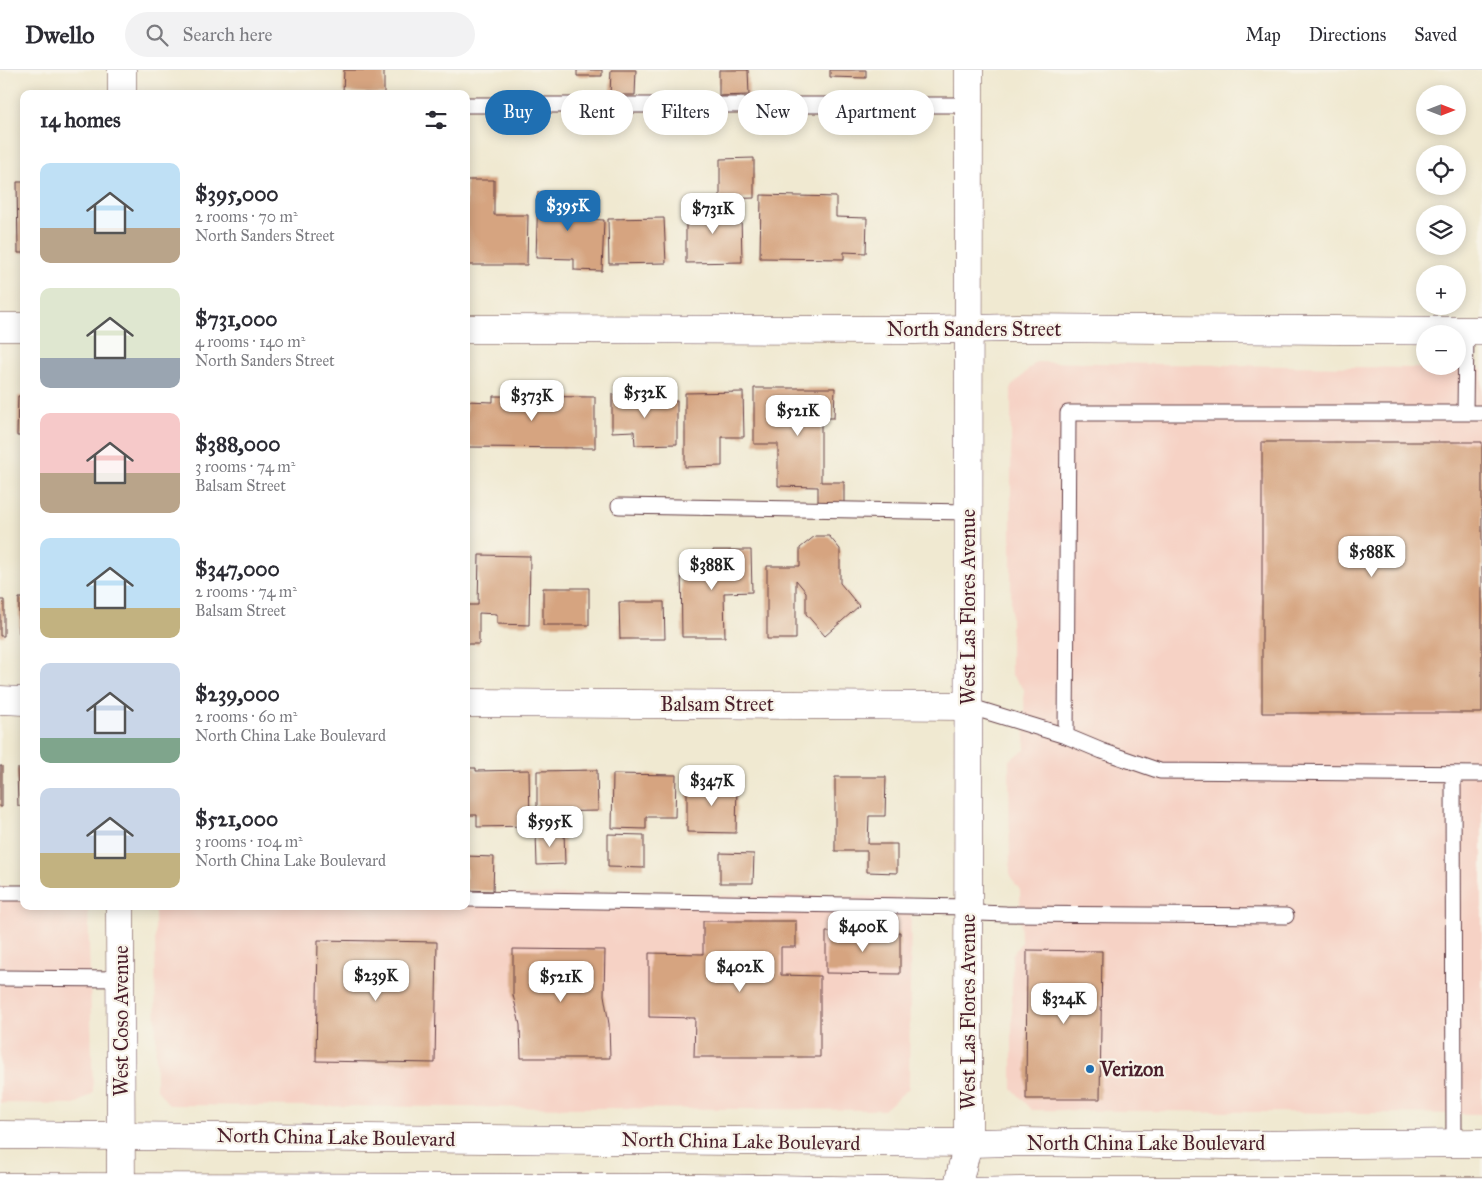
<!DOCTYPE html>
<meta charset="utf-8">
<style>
body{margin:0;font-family:"IM FELL Great Primer",serif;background:#f2f2f3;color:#2b2b33;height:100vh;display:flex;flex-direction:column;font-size:19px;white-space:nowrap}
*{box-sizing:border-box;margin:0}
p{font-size:16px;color:#7c7c81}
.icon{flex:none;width:28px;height:28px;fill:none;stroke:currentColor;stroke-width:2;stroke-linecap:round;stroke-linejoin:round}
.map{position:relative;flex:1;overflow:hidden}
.sheet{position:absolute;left:20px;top:20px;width:450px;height:820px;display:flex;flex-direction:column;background:#fff;border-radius:10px;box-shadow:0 2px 12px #0003}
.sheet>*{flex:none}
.banner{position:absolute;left:485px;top:20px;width:475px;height:45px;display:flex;gap:10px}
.needle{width:32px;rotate:90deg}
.buttons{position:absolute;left:1416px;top:15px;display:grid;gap:10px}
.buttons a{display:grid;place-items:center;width:50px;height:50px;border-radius:50%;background:#fff;box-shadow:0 2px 12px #0003;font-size:25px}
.price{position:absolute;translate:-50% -42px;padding:0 11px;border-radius:10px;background:#fff;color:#222;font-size:16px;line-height:32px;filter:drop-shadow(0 1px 2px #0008)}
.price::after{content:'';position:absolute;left:50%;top:30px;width:15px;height:11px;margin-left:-8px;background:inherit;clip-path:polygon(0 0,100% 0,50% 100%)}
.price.on{background:#1f6fb2;color:#fff}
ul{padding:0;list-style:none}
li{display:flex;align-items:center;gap:15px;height:125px;padding:0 20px}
li span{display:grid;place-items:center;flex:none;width:140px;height:100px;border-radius:10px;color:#555}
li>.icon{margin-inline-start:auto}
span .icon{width:60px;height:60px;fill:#fffc;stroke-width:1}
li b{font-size:21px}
h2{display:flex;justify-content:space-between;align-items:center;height:60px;padding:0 20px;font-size:21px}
.chip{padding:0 18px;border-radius:22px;background:#fff;box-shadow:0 2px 12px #0003;font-size:18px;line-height:45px}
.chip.on{background:#1f6fb2;color:#fff}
header{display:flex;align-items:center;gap:30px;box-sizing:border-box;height:70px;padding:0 25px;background:#fff;border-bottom:1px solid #e1e1e2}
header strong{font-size:24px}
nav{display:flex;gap:28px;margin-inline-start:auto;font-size:18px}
.search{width:350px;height:45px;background:#f2f2f3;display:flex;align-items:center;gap:12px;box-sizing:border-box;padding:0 18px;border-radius:28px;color:#7c7c81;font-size:19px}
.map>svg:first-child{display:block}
.built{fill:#f6d2c5}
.building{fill:#d6a480}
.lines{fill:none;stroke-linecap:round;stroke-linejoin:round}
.lane-casing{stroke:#633d44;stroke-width:17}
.street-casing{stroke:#633d44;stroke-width:29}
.secondary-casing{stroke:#633d44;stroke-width:29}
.primary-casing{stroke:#633d44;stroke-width:29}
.lane{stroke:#fff;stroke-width:15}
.street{stroke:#fff;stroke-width:28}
.secondary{stroke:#fff;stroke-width:28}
.primary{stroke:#fff;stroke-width:28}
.poi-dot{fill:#1f6fb2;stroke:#f7f3e8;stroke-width:2}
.labels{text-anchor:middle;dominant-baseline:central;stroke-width:4.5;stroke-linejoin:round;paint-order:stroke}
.street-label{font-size:20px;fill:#4a1f2b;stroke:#f7f3e8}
.poi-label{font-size:20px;font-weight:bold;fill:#4a1f2b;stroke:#f7f3e8;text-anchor:start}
</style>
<header>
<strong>Dwello</strong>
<div class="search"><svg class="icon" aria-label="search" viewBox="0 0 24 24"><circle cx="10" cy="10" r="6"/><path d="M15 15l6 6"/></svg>Search here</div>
<nav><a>Map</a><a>Directions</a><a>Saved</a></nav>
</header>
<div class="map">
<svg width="1482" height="1123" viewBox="0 0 1482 1123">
<rect width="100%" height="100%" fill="#f7f3e8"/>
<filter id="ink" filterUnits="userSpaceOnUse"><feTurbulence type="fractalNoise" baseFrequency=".02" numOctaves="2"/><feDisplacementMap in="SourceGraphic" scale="10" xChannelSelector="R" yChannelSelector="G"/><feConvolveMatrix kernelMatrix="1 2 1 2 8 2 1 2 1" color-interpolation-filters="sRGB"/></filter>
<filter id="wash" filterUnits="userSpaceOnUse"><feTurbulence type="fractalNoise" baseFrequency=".0096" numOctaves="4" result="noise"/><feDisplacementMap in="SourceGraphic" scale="20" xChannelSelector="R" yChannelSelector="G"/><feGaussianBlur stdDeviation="1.12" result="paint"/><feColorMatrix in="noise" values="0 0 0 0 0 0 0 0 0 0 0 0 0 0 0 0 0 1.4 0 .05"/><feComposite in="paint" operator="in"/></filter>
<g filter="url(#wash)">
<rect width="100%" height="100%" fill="#f0e9d1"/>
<path class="built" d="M1036,292L1482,299V1044L1032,1040L1012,1018V885L1021,873L1020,820L1010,806L1009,690L1025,680L1024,619L1011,604V317Z
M0,817L24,818V836H88L93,1023L76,1034L0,1033Z
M466,824L911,827L909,1018L884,1040L169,1035L156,1018L155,836H466Z"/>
<g id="blocks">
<path class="building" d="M344,0H384V24L343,22Z
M577,0H602V6H577Z
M611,0H636L635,25H610Z
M719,0H748L749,25L719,26Z
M830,0H866V8L830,7Z
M754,88V128L720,129V89Z
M466,110H494V145H528L527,195H466Z
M17,112H24V183H18Z
M538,122L582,123L581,149L604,150L602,201L574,200V189L536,188Z
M761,125L836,127V147L867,148L866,183L844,182V189L760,188Z
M686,134H718V144L741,143L742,192L686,193Z
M664,148L666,193L609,194L608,149Z
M754,318H835L834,348H821V412H844V441H818V417L778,416V374H754Z
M743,322L744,367H722V396L685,397V323Z
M648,324V332L677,331V374L635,375L634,361L612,362V325Z
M18,326H24V366H17Z
M493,326L595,327V378L466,377V331L493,332Z
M1262,372H1482V643H1262Z
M815,466H829L840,479V513L859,536L825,566L806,544V522L796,510V569H767V496H800V478Z
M713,480H751L752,522L724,523L725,567H682L681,493H713Z
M479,485L530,486L529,555L497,554V544L479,543V574H466V535H478Z
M543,518H589V555H543Z
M19,528H24V562L19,563Z
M0,530H4V566H0Z
M619,532H664L665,569H620Z
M0,696H2V737H0Z
M466,698H476V701L529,700L530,756L477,757V745H466Z
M17,699H24V736H18Z
M597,700L598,741L537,742V701Z
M613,704L676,705L675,747H646V759L612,758Z
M835,707H886L885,746H869L868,774H897V803L867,802V781H835Z
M687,712L737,713L736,763L687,762Z
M564,762L565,794L537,795L536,763Z
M608,764L644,765V798L608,797Z
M720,783L754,784L753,813H720Z
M466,786L494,787L493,821L466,820Z
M703,851H796V877H781V905L820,906V987H694L695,948L649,947V883L703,884Z
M826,862H900V904L826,903Z
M318,870L437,872L435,993L316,991Z
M513,879L605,880L604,925L609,954L610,988H521L520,955L513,925Z
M1027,880L1102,881L1100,1029H1026Z"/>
</g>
</g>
<g filter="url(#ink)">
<use href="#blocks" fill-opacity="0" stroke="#633d44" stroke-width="1"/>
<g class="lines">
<defs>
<path id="lane" d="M466,35H969
M1465,343L1466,261
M619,436L968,442
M968,636L1066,666L1102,681L1160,701L1482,704
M1066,666L1068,343H1482
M1453,704L1454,1073
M0,823H24
M466,829L968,837L979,843L1006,844L1286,846
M0,908L121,909"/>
<path id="street" d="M122,24V0
M0,257H24
M466,259L915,260L1016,258L1482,261
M0,630L24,631
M466,633L968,636
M120,836L121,1123"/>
<path id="secondary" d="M956,1123L968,1073L969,0"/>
<path id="primary" d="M0,1065L968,1073L1022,1072L1228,1075L1482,1073
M0,1117L703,1118L956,1122L1019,1121H1482"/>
</defs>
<use href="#lane" class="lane-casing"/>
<use href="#street" class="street-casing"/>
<use href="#secondary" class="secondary-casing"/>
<use href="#primary" class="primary-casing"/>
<use href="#lane" class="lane"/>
<use href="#street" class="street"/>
<use href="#secondary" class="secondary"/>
<use href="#primary" class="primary"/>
</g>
</g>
<circle class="poi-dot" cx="1090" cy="999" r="5"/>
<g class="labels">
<g class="street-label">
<text x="974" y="259">North Sanders Street</text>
<text transform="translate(968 537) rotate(-90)">West Las Flores Avenue</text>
<text x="717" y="634">Balsam Street</text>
<text transform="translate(968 942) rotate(-90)">West Las Flores Avenue</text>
<text transform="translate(121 951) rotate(-90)">West Coso Avenue</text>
<text transform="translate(336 1067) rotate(1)">North China Lake Boulevard</text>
<text transform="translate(741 1071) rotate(1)">North China Lake Boulevard</text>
<text x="1146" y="1073">North China Lake Boulevard</text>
</g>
<g class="poi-label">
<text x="1100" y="999">Verizon</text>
</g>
</g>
</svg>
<div class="buttons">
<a><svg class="needle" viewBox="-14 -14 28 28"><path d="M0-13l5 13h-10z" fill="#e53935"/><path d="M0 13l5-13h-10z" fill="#7c7c81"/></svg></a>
<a><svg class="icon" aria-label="locate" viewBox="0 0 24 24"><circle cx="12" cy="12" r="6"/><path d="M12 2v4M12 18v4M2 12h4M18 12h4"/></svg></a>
<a><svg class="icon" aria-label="layers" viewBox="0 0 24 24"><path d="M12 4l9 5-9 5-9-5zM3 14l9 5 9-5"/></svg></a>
<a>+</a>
<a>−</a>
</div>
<b class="price on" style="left:568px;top:162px">$395K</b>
<b class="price" style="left:713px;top:165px">$731K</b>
<b class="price" style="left:645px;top:349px">$532K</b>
<b class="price" style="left:532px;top:352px">$373K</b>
<b class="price" style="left:798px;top:367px">$521K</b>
<b class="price" style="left:1372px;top:508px">$588K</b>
<b class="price" style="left:712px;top:521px">$388K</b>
<b class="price" style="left:712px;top:737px">$347K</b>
<b class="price" style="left:550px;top:778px">$595K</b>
<b class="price" style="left:863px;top:883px">$400K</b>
<b class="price" style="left:740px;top:923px">$402K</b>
<b class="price" style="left:376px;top:932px">$239K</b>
<b class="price" style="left:561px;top:933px">$521K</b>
<b class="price" style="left:1064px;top:955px">$324K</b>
<div class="banner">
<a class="chip on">Buy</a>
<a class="chip">Rent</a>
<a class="chip">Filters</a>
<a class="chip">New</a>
<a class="chip">Apartment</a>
</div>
<section class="sheet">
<h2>14 homes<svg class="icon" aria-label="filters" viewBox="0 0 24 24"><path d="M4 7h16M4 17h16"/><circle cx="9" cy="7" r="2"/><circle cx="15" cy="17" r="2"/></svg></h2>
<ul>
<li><span style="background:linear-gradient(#bfe0f5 65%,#b9a48a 0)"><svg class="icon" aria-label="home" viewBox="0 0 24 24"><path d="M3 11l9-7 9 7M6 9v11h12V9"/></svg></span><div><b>$395,000</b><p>2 rooms · 70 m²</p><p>North Sanders Street</p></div></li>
<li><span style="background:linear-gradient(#dfe7d0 70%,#9aa5b1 0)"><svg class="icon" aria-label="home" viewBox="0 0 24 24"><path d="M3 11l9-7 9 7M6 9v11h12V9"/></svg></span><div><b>$731,000</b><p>4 rooms · 140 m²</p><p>North Sanders Street</p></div></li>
<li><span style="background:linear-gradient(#f6c9c9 60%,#b9a48a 0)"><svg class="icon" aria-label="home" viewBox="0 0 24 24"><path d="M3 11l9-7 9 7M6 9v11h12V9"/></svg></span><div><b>$388,000</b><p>3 rooms · 74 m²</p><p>Balsam Street</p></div></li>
<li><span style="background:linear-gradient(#bfe0f5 70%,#c2b280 0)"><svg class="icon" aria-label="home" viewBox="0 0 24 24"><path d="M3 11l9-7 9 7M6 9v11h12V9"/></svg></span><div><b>$347,000</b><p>2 rooms · 74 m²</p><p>Balsam Street</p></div></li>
<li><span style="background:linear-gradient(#c9d6e8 75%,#7fa58c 0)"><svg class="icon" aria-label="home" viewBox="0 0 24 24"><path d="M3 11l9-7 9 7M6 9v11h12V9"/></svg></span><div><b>$239,000</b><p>2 rooms · 60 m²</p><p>North China Lake Boulevard</p></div></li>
<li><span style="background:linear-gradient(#c9d6e8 65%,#c2b280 0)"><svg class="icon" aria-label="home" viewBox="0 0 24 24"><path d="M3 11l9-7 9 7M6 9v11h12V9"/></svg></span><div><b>$521,000</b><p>3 rooms · 104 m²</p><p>North China Lake Boulevard</p></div></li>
</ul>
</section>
</div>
